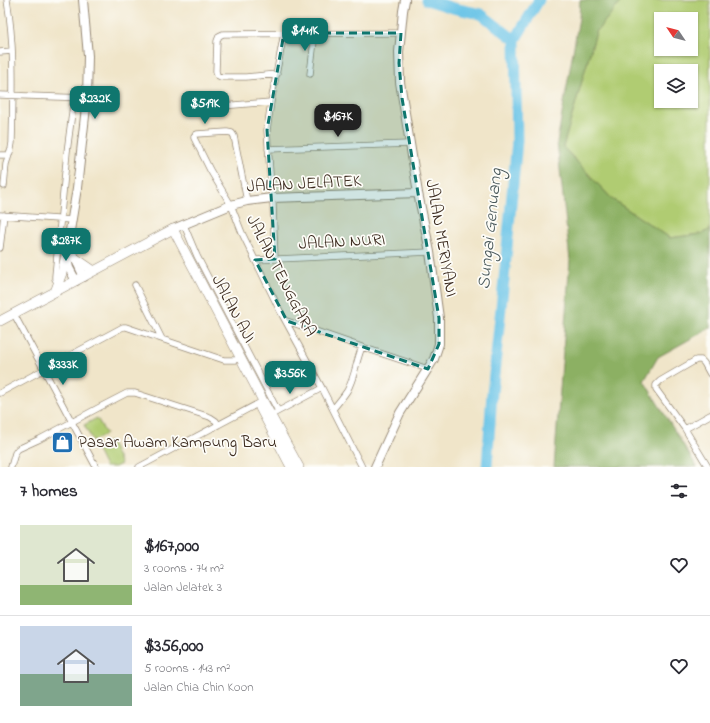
<!DOCTYPE html>
<meta charset="utf-8">
<style>
body{margin:0;font-family:"Indie Flower",sans-serif;background:#f2f2f3;color:#2b2b33;height:100vh;display:flex;flex-direction:column;font-size:15px;white-space:nowrap}
*{box-sizing:border-box;margin:0}
p{font-size:13px;color:#7c7c81}
.icon{flex:none;width:22px;height:22px;fill:none;stroke:currentColor;stroke-width:2;stroke-linecap:round;stroke-linejoin:round}
.map{position:relative;height:467px;overflow:hidden}
.drawer{display:flex;flex-direction:column;background:#fff;flex:1}
.drawer>*{flex:none}
.needle{width:26px;rotate:305deg}
.fabs{position:absolute;left:654px;top:12px;display:grid;gap:8px}
.fabs a{display:grid;place-items:center;width:44px;height:44px;border-radius:0px;background:#fff;box-shadow:0 1px 3px #0004;font-size:20px}
.price{position:absolute;translate:-50% -34px;padding:0 9px;border-radius:8px;background:#0f766e;color:#fff;font-size:13px;line-height:26px;filter:drop-shadow(0 1px 2px #0008)}
.price::after{content:'';position:absolute;left:50%;top:24px;width:12px;height:9px;margin-left:-6px;background:inherit;clip-path:polygon(0 0,100% 0,50% 100%)}
.price.current{background:#222;color:#fff}
ul{padding:0;list-style:none}
li{display:flex;align-items:center;gap:12px;height:100px;padding:0 20px}
li+li{border-top:1px solid #e1e1e2}
li span{display:grid;place-items:center;flex:none;width:112px;height:80px;border-radius:0px;color:#555}
li>.icon{margin-inline-start:auto}
span .icon{width:48px;height:48px;fill:#fffc;stroke-width:1}
li b{font-size:17px}
h2{display:flex;justify-content:space-between;align-items:center;height:48px;padding:0 20px;font-size:17px}
.map>svg:first-child{display:block}
.green{fill:#b0cc72;stroke:#767b48;fill-rule:evenodd}
.forest{fill:#8cb064;stroke:#646d41}
.lines{fill:none;stroke-linecap:round;stroke-linejoin:round}
.river{stroke:#6ac4e7;stroke-width:11}
.street-casing{stroke:#968874;stroke-width:7}
.secondary-casing{stroke:#968874;stroke-width:10}
.primary-casing{stroke:#968874;stroke-width:10}
.street{stroke:#fff;stroke-width:5.5}
.secondary{stroke:#fff;stroke-width:8}
.primary{stroke:#fff;stroke-width:9}
.marked{fill:#0f766e;fill-opacity:0.2;stroke:#0f766e;stroke-width:3;stroke-dasharray:8 5;stroke-linejoin:round}
.labels{text-anchor:middle;dominant-baseline:central;stroke-width:3.5;stroke-linejoin:round;paint-order:stroke}
.street-label{font-size:17px;fill:#3b2a1e;stroke:#fdfcf7}
.poi-label{font-size:17px;fill:#3b2a1e;stroke:#fdfcf7;text-anchor:start}
.water-label{font-size:18px;font-style:italic;fill:#49585a;stroke:#fdfcf7}
</style>
<div class="map">
<svg width="710" height="467" viewBox="0 0 710 467">
<rect width="100%" height="100%" fill="#fdfcf7"/>
<filter id="ink" filterUnits="userSpaceOnUse"><feTurbulence type="fractalNoise" baseFrequency=".025" numOctaves="2"/><feDisplacementMap in="SourceGraphic" scale="8" xChannelSelector="R" yChannelSelector="G"/><feConvolveMatrix kernelMatrix="1 2 1 2 8 2 1 2 1" color-interpolation-filters="sRGB"/></filter>
<filter id="wash" filterUnits="userSpaceOnUse"><feTurbulence type="fractalNoise" baseFrequency=".012" numOctaves="4" result="noise"/><feDisplacementMap in="SourceGraphic" scale="16" xChannelSelector="R" yChannelSelector="G"/><feGaussianBlur stdDeviation="0.9" result="paint"/><feColorMatrix in="noise" values="0 0 0 0 0 0 0 0 0 0 0 0 0 0 0 0 0 1.4 0 .05"/><feComposite in="paint" operator="in"/></filter>
<g filter="url(#wash)">
<rect width="100%" height="100%" fill="#f0e5c9"/>
<path class="green" d="M622,0H710V230L700,234L670,238L612,199L563,147L596,32ZM661,19H691V49H661ZM661,71H691V101H661Z
M97,418L106,434L93,441L84,425Z
M110,441L121,464L115,467H105L96,449Z"/>
<path class="forest" d="M580,0H622L596,32L563,147L612,199L670,238L700,234L710,230V328L658,357L644,381L697,467H554L570,260L557,142L579,18Z"/>
<g class="lines">
<path class="river" d="M427,0L453,8L481,14L515,40
M487,467L492,393L504,279L517,141L515,40L539,0"/>
</g>
</g>
<g filter="url(#ink)">
<g class="lines">
<defs>
<path id="street" d="M0,52L12,51
M277,74L246,77H221L217,75L216,71L217,41L219,36L223,34L401,33
M310,74L315,33
M0,95L87,98
M222,106L271,102
M268,149L409,144
M0,155H8
M4,186L6,164L11,149L12,143C13,95 15,47 7,0
M247,201L234,136L232,133L227,132L197,134L194,136V138L210,170L231,205L242,233L280,311L322,388L362,467
M0,215L72,220
M184,225L197,256L278,411
M0,248L4,215
M275,259L273,204L271,187L267,130L271,102L284,33
M255,260L430,252
M58,283L55,279V276L67,152L74,97
M135,285L162,339
M14,314L96,467
M287,321L362,347L428,369
M0,393L123,327H126L224,360H235L241,358
M333,409C338,403 343,397 347,391C355,377 356,361 362,347
M275,413L322,388
M685,429L710,415
M11,467L15,453L18,449L40,439L100,407L127,393H135L210,417L216,421L218,425
M139,467L263,401
M708,467L685,429L656,389V385L660,381L696,360H701L704,363L710,374"/>
<path id="secondary" d="M173,229L231,205L247,201L272,198L418,193
M69,242L75,258L84,277
M76,281L69,268L66,255L77,188L87,98L88,56L83,0
M375,467L400,413L434,359L439,344V318L430,252L418,193L400,82L399,52L403,11L405,0"/>
<path id="primary" d="M75,258L94,271
M55,292L62,273L66,255
M0,321L173,229L263,401L299,467
M260,408L291,467"/>
</defs>
<use href="#street" class="street-casing"/>
<use href="#secondary" class="secondary-casing"/>
<use href="#primary" class="primary-casing"/>
<use href="#street" class="street"/>
<use href="#secondary" class="secondary"/>
<use href="#primary" class="primary"/>
</g>
</g>
<path class="marked" d="M284,33H401L399,63L402,98L439,318V344L428,369L287,321L255,260L275,259L267,130Z"/>
<defs>
<symbol id="shop-square" viewBox="-11 -11 22 22"><rect x="-9" y="-9" width="18" height="18" rx="4" fill="#1f6fb2" stroke="#fdfcf7"/><path d="M-5-2.5h2.3a2.7 3.5 0 0 1 5.4 0H5L5.5 6h-11ZM-1.5-2.5h3a1.5 2.3 0 0 0-3 0Z" fill="#fff"/></symbol>
</defs>
<g fill-rule="evenodd">
<use href="#shop-square" x="50" y="430" width="25" height="25"/>
</g>
<g class="labels">
<g class="street-label">
<text transform="translate(304 184) rotate(-3)">JALAN JELATEK</text>
<text transform="translate(441 238) rotate(80)">JALAN MERIYANI</text>
<text transform="translate(342 242) rotate(-3)">JALAN NURI</text>
<text transform="translate(281 276) rotate(63)">JALAN TENGGARA</text>
<text transform="translate(233 309) rotate(62)">JALAN AJI</text>
</g>
<g class="poi-label">
<text x="78" y="442">Pasar Awam Kampung Baru</text>
</g>
<g class="water-label">
<text transform="translate(491 229) rotate(-84)">Sungai Genuang</text>
</g>
</g>
</svg>
<div class="fabs">
<a><svg class="needle" viewBox="-14 -14 28 28"><path d="M0-13l5 13h-10z" fill="#e53935"/><path d="M0 13l5-13h-10z" fill="#7c7c81"/></svg></a>
<a><svg class="icon" aria-label="layers" viewBox="0 0 24 24"><path d="M12 4l9 5-9 5-9-5zM3 14l9 5 9-5"/></svg></a>
</div>
<b class="price" style="left:305px;top:52px">$141K</b>
<b class="price" style="left:95px;top:120px">$232K</b>
<b class="price" style="left:205px;top:125px">$519K</b>
<b class="price current" style="left:338px;top:138px">$167K</b>
<b class="price" style="left:66px;top:262px">$287K</b>
<b class="price" style="left:63px;top:386px">$333K</b>
<b class="price" style="left:290px;top:395px">$356K</b>
</div>
<section class="drawer">
<h2>7 homes<svg class="icon" aria-label="filters" viewBox="0 0 24 24"><path d="M4 7h16M4 17h16"/><circle cx="9" cy="7" r="2"/><circle cx="15" cy="17" r="2"/></svg></h2>
<ul>
<li><span style="background:linear-gradient(#dfe7d0 75%,#8fb573 0)"><svg class="icon" aria-label="home" viewBox="0 0 24 24"><path d="M3 11l9-7 9 7M6 9v11h12V9"/></svg></span><div><b>$167,000</b><p>3 rooms · 74 m²</p><p>Jalan Jelatek 3</p></div><svg class="icon" aria-label="heart" viewBox="0 0 24 24"><path d="M12 20l-8-8c-3-5 5-10 8-4 3-6 11-1 8 4z"/></svg></li>
<li><span style="background:linear-gradient(#c9d6e8 60%,#7fa58c 0)"><svg class="icon" aria-label="home" viewBox="0 0 24 24"><path d="M3 11l9-7 9 7M6 9v11h12V9"/></svg></span><div><b>$356,000</b><p>5 rooms · 143 m²</p><p>Jalan Chia Chin Koon</p></div><svg class="icon" aria-label="heart" viewBox="0 0 24 24"><path d="M12 20l-8-8c-3-5 5-10 8-4 3-6 11-1 8 4z"/></svg></li>
</ul>
</section>
